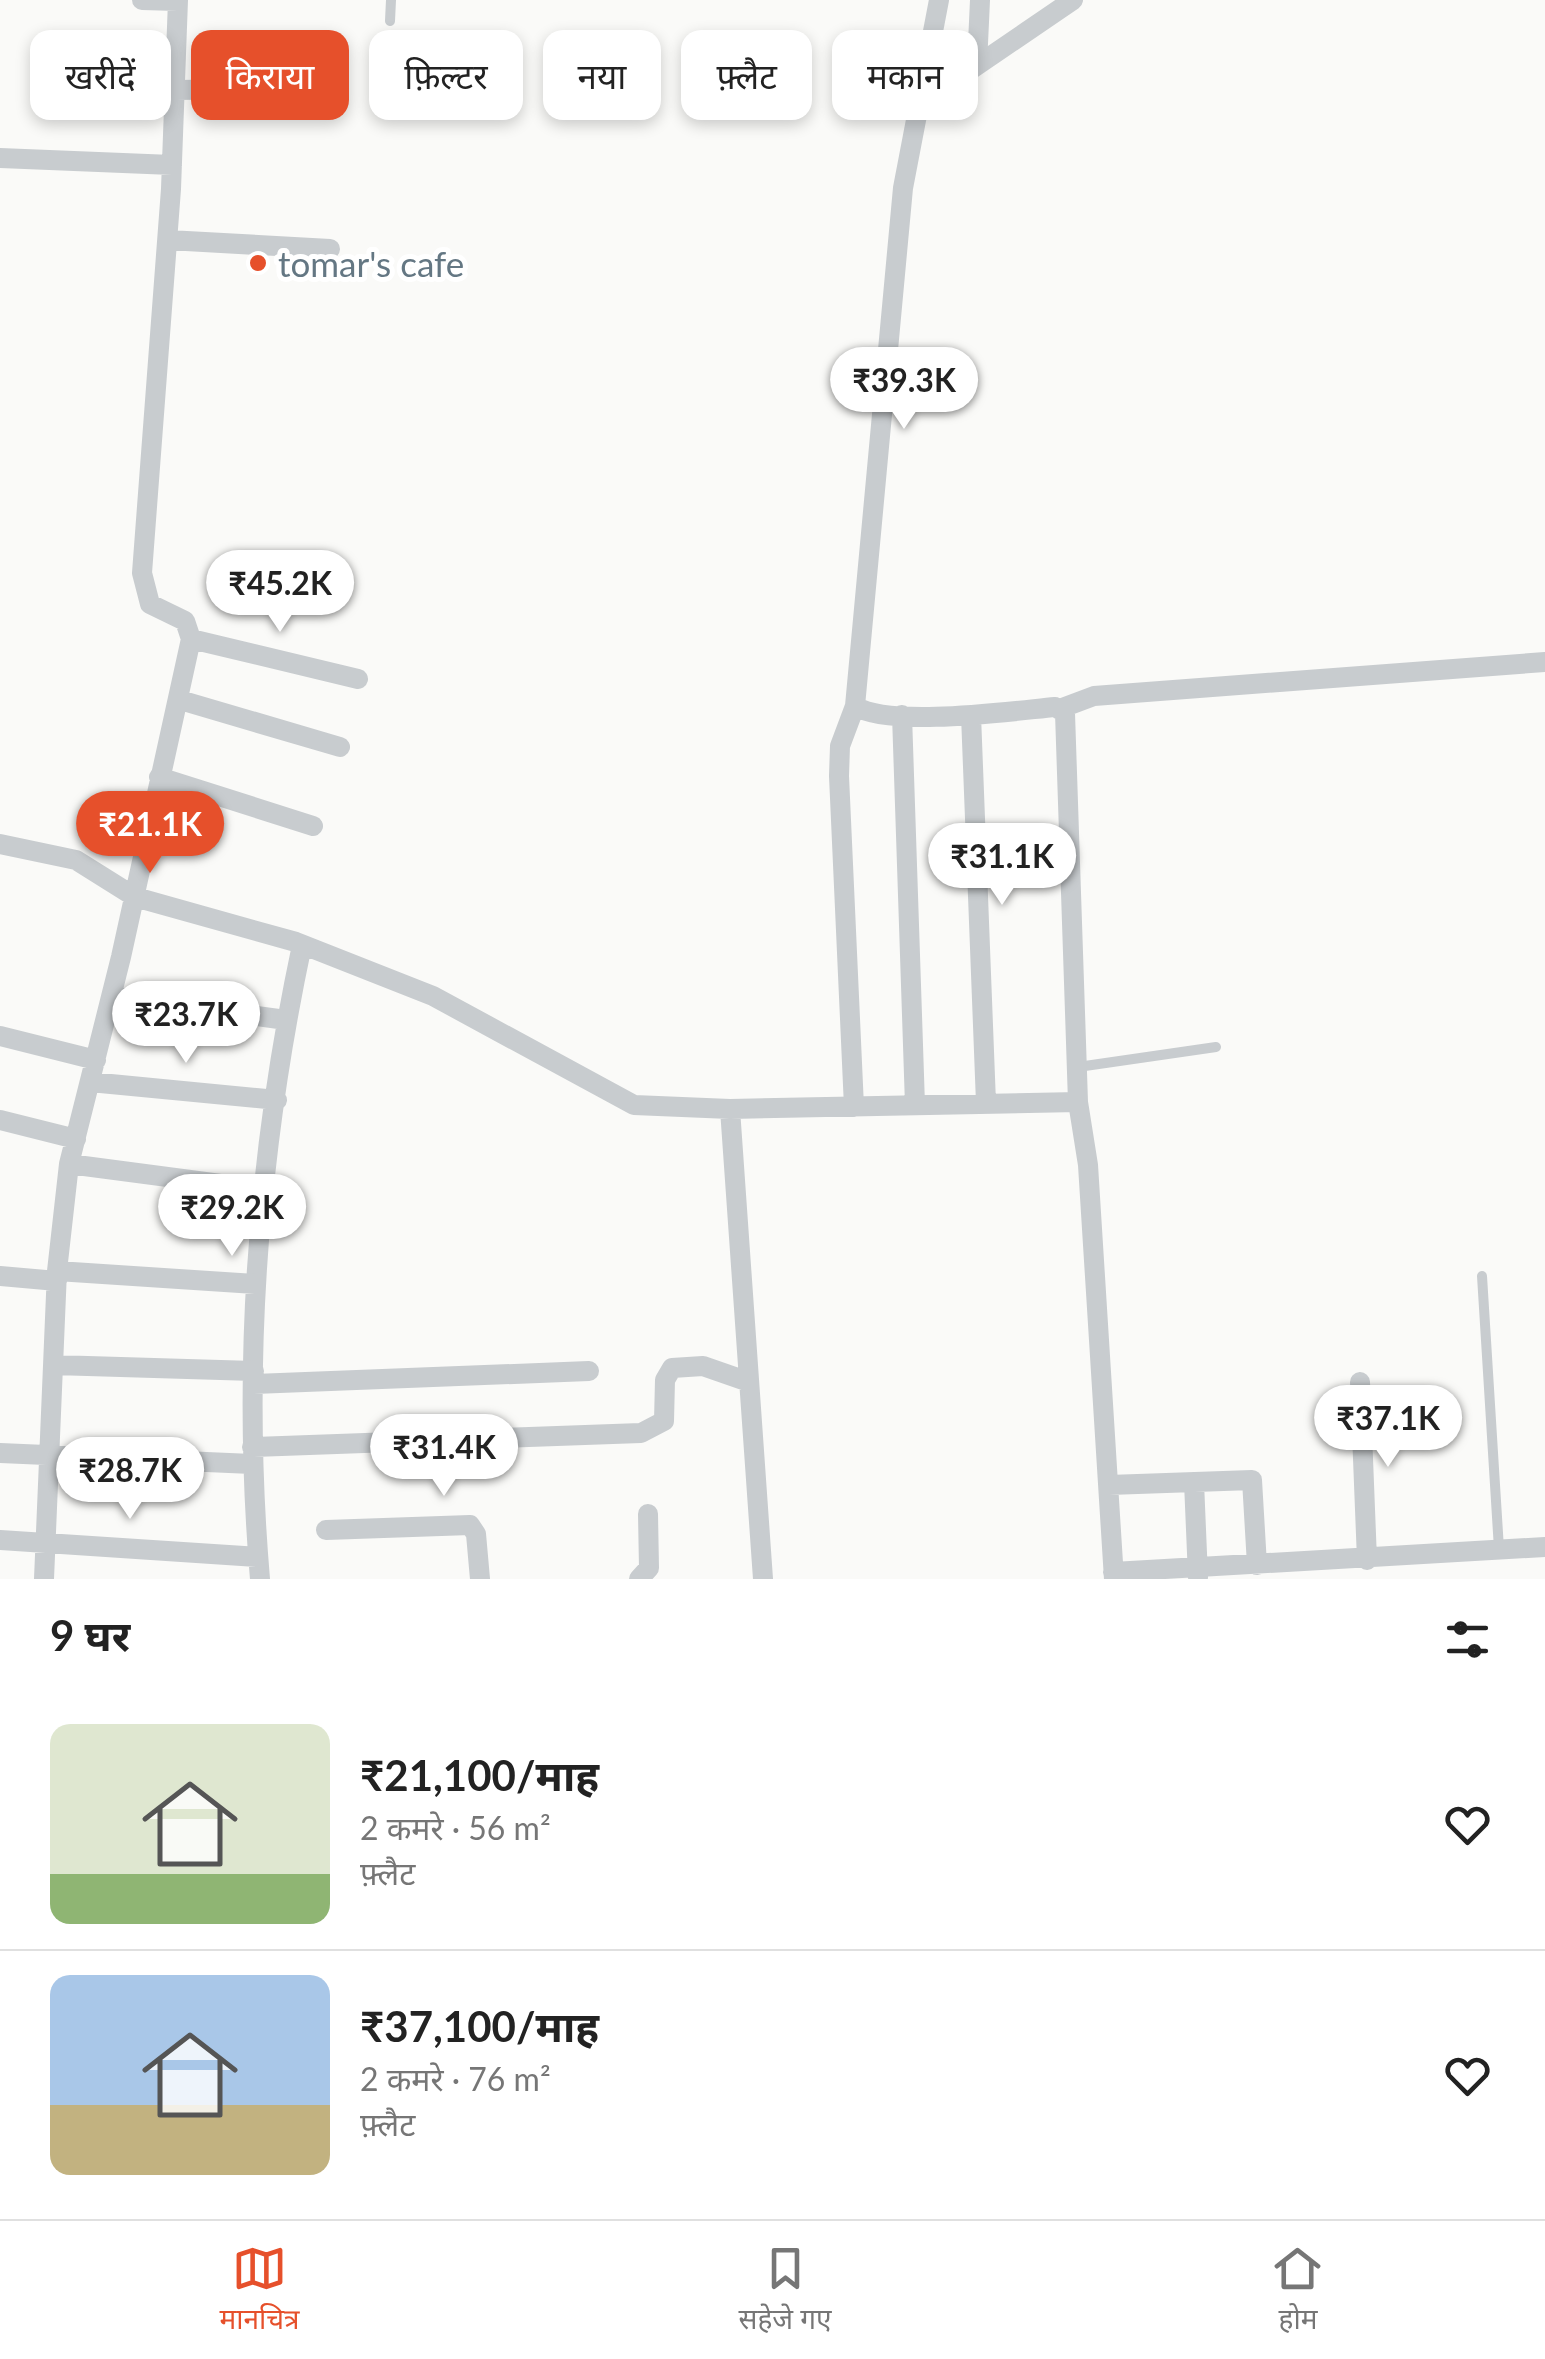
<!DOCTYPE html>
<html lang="hi">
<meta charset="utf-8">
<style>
body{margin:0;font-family:Lato,"Noto Sans Devanagari",sans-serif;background:#f6f6f6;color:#222;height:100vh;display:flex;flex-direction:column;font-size:38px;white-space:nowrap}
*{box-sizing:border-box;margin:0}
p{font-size:32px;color:#767676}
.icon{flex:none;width:55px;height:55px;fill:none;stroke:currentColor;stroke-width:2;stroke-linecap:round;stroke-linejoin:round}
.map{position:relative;height:1579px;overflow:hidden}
.drawer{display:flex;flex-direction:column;background:#fff;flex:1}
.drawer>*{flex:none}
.banner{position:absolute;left:30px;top:30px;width:1000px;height:90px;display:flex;gap:20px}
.price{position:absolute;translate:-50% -85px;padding:0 22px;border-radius:35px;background:#fff;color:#222;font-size:32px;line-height:65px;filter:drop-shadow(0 2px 5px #0008)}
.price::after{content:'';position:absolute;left:50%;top:60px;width:30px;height:22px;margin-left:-15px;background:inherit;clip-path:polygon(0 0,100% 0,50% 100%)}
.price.active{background:#e6502b;color:#fff}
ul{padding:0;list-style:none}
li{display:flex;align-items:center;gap:30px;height:250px;padding:0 50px}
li+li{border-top:2px solid #e0e0e0}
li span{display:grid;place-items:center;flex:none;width:280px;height:200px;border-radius:20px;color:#555}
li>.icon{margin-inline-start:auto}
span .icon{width:120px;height:120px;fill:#fffc;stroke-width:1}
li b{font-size:42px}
h2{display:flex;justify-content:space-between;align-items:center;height:120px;padding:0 50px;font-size:42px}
.chip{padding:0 35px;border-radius:20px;background:#fff;box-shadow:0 5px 15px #0003;font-size:35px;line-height:90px}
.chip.active{background:#e6502b;color:#fff}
.tab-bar{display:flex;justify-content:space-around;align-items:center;height:140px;border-top:2px solid #e0e0e0;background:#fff;font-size:28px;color:#767676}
.tab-bar a{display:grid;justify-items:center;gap:5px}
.tab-bar .active{color:#e6502b}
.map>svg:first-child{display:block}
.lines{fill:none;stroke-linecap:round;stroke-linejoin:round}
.lane{stroke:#c8cccf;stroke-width:10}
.street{stroke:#c8cccf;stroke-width:20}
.poi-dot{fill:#e6502b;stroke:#fff;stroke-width:4}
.labels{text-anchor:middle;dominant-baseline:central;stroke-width:10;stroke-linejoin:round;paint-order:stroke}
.poi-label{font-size:35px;fill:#647783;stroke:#fff;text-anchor:start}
</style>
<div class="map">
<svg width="1545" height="1579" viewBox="0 0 1545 1579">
<rect width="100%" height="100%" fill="#fafaf8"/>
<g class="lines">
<path class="lane" d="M390,21L391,0
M1078,1067L1216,1047
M1482,1276L1499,1549"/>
<path class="street" d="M142,0L178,1
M939,0L903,188L855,706C890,728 1012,711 1055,707L1065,713L1078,1102
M977,65L980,0
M175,90L338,88
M919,105L1073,0
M0,158L172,165
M168,240L330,249
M191,639L358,679
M180,700L340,747
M1062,708L1094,696L1545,662
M902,715L915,1105
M971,715L986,1103
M159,777L313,826
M0,844L76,860L135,897L296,942L433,996L634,1105L730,1109L1078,1102L1088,1165L1114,1579
M112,996L286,1020
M0,1036L96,1060
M90,1082L277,1100
M854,1107L839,776L840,746L855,706
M730,1109L763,1579
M0,1120L76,1139
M69,1164L266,1190
M57,1271L255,1284
M0,1276L57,1281
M54,1365L254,1371
M1360,1382L1367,1560
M254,1384L589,1371
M252,1447L641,1433L664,1421L665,1380L672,1368L703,1366L749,1382
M0,1453L252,1464
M1194,1482L1198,1577
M1109,1485L1252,1480L1257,1565
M326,1530L470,1525L476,1534L480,1579
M0,1540L258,1557
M1113,1572L1545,1547
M44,1579L57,1271L69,1164L121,957L191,639L185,621L150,604L142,573L171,189L178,0
M260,1579C242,1368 258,1152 302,945
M639,1579L649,1568L648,1514"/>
</g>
<circle class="poi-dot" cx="258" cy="263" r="10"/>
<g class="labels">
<g class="poi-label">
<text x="278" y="263">tomar's cafe</text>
</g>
</g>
</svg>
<b class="price" style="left:904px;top:432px">₹39.3K</b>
<b class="price" style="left:280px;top:635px">₹45.2K</b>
<b class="price active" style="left:150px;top:876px">₹21.1K</b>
<b class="price" style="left:1002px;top:908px">₹31.1K</b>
<b class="price" style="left:186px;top:1066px">₹23.7K</b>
<b class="price" style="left:232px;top:1259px">₹29.2K</b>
<b class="price" style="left:1388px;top:1470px">₹37.1K</b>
<b class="price" style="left:444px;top:1499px">₹31.4K</b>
<b class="price" style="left:130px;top:1522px">₹28.7K</b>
<div class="banner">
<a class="chip">खरीदें</a>
<a class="chip active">किराया</a>
<a class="chip">फ़िल्टर</a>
<a class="chip">नया</a>
<a class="chip">फ़्लैट</a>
<a class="chip">मकान</a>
</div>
</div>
<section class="drawer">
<h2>9 घर<svg class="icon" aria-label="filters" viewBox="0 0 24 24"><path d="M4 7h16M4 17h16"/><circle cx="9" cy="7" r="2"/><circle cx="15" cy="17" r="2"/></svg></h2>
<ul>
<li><span style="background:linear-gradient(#dfe7d0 75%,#8fb573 0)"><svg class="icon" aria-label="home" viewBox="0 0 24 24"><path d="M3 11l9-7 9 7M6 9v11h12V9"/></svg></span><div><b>₹21,100/माह</b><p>2 कमरे · 56 m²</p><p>फ़्लैट</p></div><svg class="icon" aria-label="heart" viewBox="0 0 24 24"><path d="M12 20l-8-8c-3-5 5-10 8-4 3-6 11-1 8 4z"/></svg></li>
<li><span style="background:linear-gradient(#a9c7e8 65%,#c2b280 0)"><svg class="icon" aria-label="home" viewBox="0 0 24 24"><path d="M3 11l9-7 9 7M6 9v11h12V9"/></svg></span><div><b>₹37,100/माह</b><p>2 कमरे · 76 m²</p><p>फ़्लैट</p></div><svg class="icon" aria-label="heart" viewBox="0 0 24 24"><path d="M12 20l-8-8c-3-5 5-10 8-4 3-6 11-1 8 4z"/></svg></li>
</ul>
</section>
<nav class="tab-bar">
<a class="active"><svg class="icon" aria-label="map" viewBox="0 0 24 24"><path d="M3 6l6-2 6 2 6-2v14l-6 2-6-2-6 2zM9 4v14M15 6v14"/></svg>मानचित्र</a>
<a><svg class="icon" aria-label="saved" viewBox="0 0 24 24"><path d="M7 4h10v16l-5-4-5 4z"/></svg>सहेजे गए</a>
<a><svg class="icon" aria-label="home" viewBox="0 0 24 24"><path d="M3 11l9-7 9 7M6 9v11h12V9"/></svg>होम</a>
</nav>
